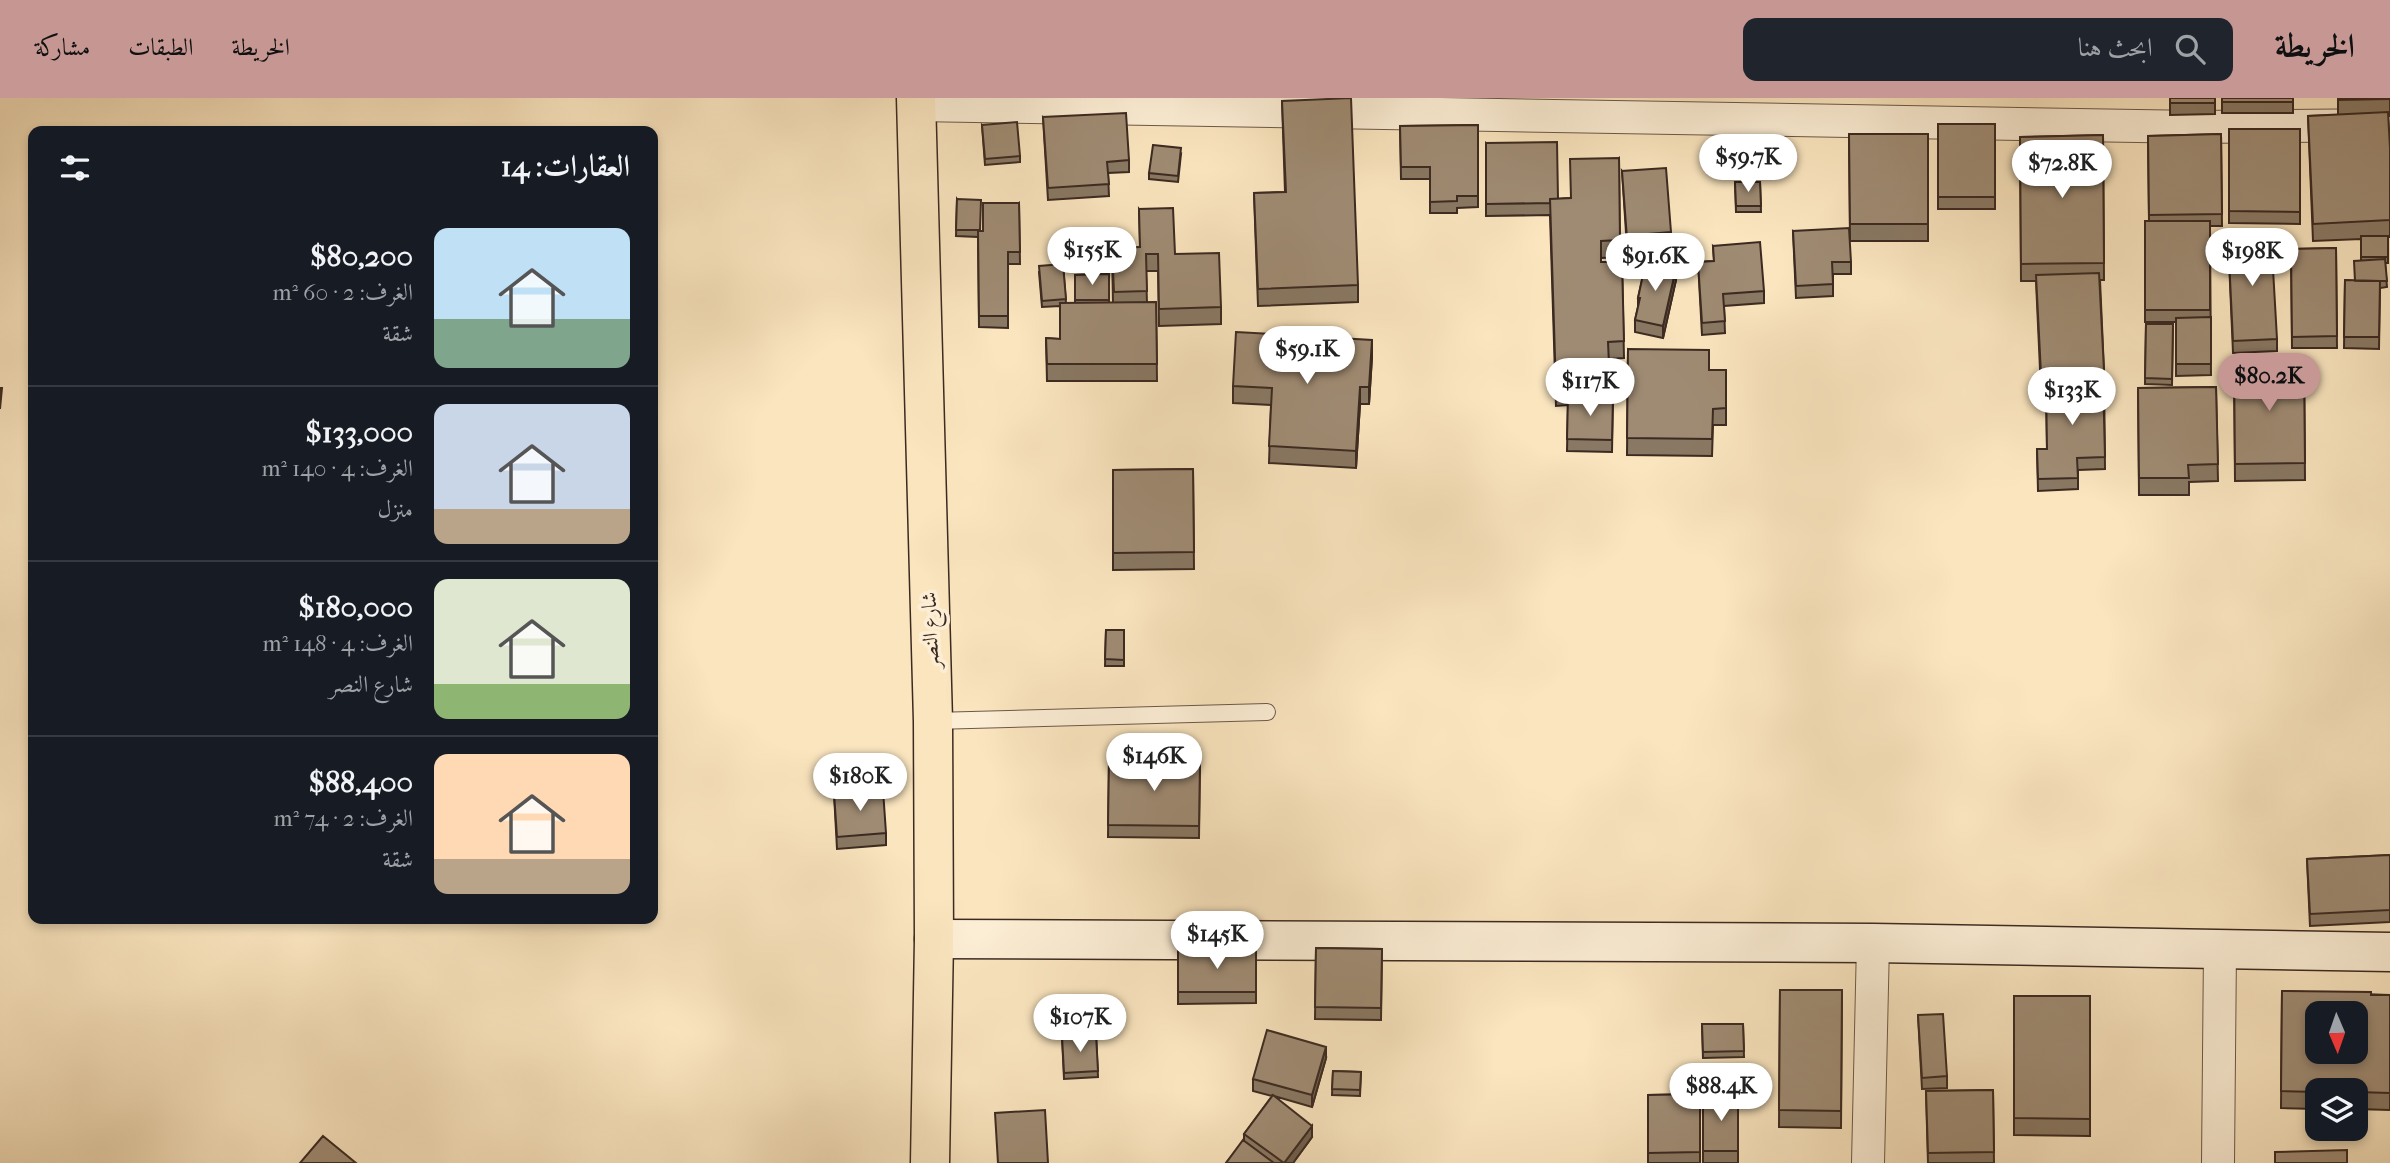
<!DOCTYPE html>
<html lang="ar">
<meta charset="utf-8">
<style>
body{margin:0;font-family:"IM FELL French Canon",Amiri,serif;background:#20242c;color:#f1f3f6;direction:rtl;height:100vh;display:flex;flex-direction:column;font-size:26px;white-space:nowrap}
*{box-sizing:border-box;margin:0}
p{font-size:23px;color:#9ea1a6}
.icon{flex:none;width:38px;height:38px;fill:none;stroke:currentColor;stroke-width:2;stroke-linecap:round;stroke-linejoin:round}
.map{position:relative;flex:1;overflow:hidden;direction:ltr}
.panel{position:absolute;left:28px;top:28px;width:630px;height:798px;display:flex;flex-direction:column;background:#171b24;border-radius:14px;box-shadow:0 4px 10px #0003;direction:rtl}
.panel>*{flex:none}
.needle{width:46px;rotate:178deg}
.tools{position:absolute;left:2305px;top:903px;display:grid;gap:14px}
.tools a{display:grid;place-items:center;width:63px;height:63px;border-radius:14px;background:#171b24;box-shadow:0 4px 10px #0003;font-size:35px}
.price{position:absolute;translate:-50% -60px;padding:0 16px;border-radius:24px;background:#fff;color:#222;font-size:23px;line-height:46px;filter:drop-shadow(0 2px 4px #0008)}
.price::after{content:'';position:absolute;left:50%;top:42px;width:21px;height:16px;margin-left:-10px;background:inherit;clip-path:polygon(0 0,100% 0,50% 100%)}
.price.selected{background:#c59692;color:#111}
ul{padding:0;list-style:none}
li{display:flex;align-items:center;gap:21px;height:175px;padding:0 28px}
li+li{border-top:2px solid #363941}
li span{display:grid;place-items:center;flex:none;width:196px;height:140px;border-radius:14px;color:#555}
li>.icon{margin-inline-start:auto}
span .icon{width:84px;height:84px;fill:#fffc;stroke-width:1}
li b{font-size:30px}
h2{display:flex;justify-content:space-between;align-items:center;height:84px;padding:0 28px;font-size:30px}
header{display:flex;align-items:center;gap:42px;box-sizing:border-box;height:98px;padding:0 35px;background:#c59692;color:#111}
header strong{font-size:33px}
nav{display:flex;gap:38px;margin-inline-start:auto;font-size:24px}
.search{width:490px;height:63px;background:#20242c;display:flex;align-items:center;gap:18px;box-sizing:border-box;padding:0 24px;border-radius:14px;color:#9ea1a6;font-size:26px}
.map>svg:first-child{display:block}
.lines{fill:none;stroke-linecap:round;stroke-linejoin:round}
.lane-casing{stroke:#6c5948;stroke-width:18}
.street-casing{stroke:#6c5948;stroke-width:34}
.secondary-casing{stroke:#3c2a21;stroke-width:41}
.primary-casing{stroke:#3c2a21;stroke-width:41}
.lane{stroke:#fceed5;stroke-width:16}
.street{stroke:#fceed5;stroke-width:32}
.secondary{stroke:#fceed5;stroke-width:38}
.primary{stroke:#fae5bf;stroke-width:38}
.wall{fill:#897863;stroke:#3c2a21;stroke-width:2}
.shaded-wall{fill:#6f6150;stroke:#3c2a21;stroke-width:2}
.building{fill:#9f8b73;stroke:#3c2a21;stroke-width:2;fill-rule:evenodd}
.labels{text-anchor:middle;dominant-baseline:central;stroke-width:7;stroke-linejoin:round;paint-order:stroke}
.street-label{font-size:21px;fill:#3c2a21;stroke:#fceed5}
</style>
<header>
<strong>الخريطة</strong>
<div class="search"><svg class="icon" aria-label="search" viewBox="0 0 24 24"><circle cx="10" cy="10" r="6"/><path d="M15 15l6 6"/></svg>ابحث هنا</div>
<nav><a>الخريطة</a><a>الطبقات</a><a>مشاركة</a></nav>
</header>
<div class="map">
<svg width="2390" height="1065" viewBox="0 0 2390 1065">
<rect width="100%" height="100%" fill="#fae5bf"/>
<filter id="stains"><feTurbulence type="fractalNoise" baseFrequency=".00286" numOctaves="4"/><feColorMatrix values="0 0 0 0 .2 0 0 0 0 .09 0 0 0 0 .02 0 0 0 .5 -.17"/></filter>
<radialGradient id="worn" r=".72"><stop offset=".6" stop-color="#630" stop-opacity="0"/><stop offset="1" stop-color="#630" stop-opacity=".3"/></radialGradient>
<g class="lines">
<defs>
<path id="lane" d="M933,623L1267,614"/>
<path id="street" d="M916,7L2198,29L2390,27
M1868,1065L1873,845
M2218,1065L2220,851"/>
<path id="secondary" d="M934,841L1873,845L2390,854"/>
<path id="primary" d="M916,0L933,623L934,841L930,1065"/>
</defs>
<use href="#lane" class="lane-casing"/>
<use href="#street" class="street-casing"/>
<use href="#secondary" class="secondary-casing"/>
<use href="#primary" class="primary-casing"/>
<use href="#lane" class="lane"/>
<use href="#street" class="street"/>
<use href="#secondary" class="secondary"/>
<use href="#primary" class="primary"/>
</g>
<path class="wall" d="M2170,0H2215V16L2170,17Z
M2222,0H2293V15H2222Z
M2338,0H2390V18H2388L2390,50V139H2388V165H2385L2387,189L2380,190L2379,251L2344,250L2345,182L2355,183L2361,163V141L2313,143L2308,18L2338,17Z
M1282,3L1358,187V204L1258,208L1254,95L1285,94Z
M1043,19L1129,62V74L1108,75L1109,98L1048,102Z
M1938,26H1995V111H1938Z
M982,27L1020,58V64L985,67Z
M1478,27V109L1457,110V115H1430V81H1401L1400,28Z
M2229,31H2300V126L2229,125Z
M1849,36H1928V143H1850Z
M2221,36L2222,128H2210L2211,277L2176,278V224H2145V123H2149L2148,38Z
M2103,37L2104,182H2100L2104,273L2105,371L2078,372V391L2038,393L2037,351H2047L2046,293H2041L2036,183H2021L2020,39Z
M1486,45L1558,101L1570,100L1619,60L1620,159L1601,160V164H1622L1624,260L1609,261L1610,298H1613L1612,354L1567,353L1568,307L1556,308L1550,117L1486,118Z
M1181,56L1178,84L1149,81V75Z
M1622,73L1671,134V145L1650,147V164L1676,182L1663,240L1635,234V222L1638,209V200L1646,164L1628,165Z
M1735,84H1760L1761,114H1736Z
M957,101L980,133H983L1019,105L1020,166H1008V230L979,229L978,139L956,138Z
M1139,111L1175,156L1221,209V226L1159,228L1158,173H1146L1147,205L1156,204L1157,283H1047L1046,240L1060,241V208L1042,209L1039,174L1063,166L1066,205H1075V177L1109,176V205H1113L1112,150L1140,149Z
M1793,133L1851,164V176H1833V198L1796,200Z
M2228,139L2277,241V253L2233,255Z
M1713,148L1764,193V205L1724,208L1725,235L1702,237L1698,164L1714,163Z
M2336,150L2337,250H2292L2291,151Z
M2146,226H2173L2172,287L2145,286Z
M1628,251L1709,272H1726V327H1713L1712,358L1627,357Z
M1372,259L1369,306H1360L1356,370L1269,365L1271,307L1233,305V288Z
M2234,265H2304L2305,382L2235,383Z
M2216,289L2218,383L2189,384V397H2139L2138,290Z
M1193,371L1194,471L1113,472V372Z
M1106,532H1124V568H1105Z
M1109,662L1200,663L1199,740L1108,739Z
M834,695L886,735V747L837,751Z
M2390,757V824L2310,828L2307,761Z
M1316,850L1382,851L1381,922L1315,921Z
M1178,851H1256V905L1178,906Z
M1780,892H1842L1841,1030L1779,1029Z
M2282,893L2390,897V1012L2356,1011V992H2317V1011L2281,1010Z
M2014,898H2090V1038L2014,1037Z
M1918,917L1947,978V990L1922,991Z
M1702,926H1743L1744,959L1703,960Z
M1096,936L1098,979L1064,981L1062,938Z
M1326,960L1312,1009L1274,998L1312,1039L1293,1065H1226L1244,1042V1036L1272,998L1253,993V981Z
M1333,973L1361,974L1360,998L1332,997Z
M1993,992L1994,1065H1928L1926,993Z
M1700,996V1065H1648V997Z
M1703,997H1738V1065H1703Z"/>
<path class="shaded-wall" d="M1676,170V182L1663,240V228Z
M1372,242V259L1369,306V289Z
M1360,289V306L1356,370V353Z
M1326,949V960L1312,1009V997Z
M1312,1028V1039L1293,1065H1284Z"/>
<path class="building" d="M1351,0L1358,187L1258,191L1254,95L1286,94L1282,3Z
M2170,0H2215V5H2170Z
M2222,0H2293V4H2222Z
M2338,0H2390V1L2338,2Z
M2388,14L2390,50V122L2313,126L2308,18Z
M1126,15L1129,62L1107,64L1109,86L1048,90L1043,19Z
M1017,24L1020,58L985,61L982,27Z
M1938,26H1995V99H1938Z
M1478,27V98H1457V103L1430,104V69H1401L1400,28Z
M2229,31H2300V114L2229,113Z
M1849,36H1928V126H1850Z
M2221,36L2222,116L2149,117L2148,38Z
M2103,37L2104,165L2021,166L2020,39Z
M1557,44L1558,101H1550V105L1486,106V45Z
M1153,47L1181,50L1178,78L1149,75Z
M1619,60L1620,142L1601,143V164H1622L1624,243L1608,244L1610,289L1556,291L1550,101L1571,100L1570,61Z
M1666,70L1671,134L1649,136L1650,152L1628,154L1622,73Z
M1735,84H1760L1761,108H1736Z
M957,101L981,102L980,132H956Z
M983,105H1019L1020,154H1008V218H979L978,133H983Z
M1173,110L1175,156L1219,155L1221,209L1159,211L1158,156H1146L1147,193L1114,194L1112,150L1140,149L1139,111Z
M2145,123H2210V212H2145Z
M1849,130L1851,164H1832L1833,186L1796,188L1793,133Z
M2271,136L2277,241L2233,243L2228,139Z
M2361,138H2388V159H2361Z
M1760,144L1764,193L1723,196L1725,223L1702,225L1698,164L1714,163L1713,148Z
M2336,150L2337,238L2292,239L2291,151Z
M2385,161L2387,183H2355L2354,163Z
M1646,163L1676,170L1663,228L1635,222L1640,200H1638Z
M1063,166L1066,201L1042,203L1039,168Z
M2099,175L2104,273L2041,276L2036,177Z
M1109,176V202H1075V177Z
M2345,182L2380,183L2379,239H2344Z
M1156,204L1157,266H1047L1046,240L1060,241V205Z
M2211,219V266H2176V220Z
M2146,226H2173L2172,281L2145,280Z
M1236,234L1372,242L1369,289H1360L1356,353L1269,348L1272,290L1233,288Z
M1628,251L1709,252V272H1726V310L1713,311L1712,341L1627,340Z
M2234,265H2304L2305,365L2235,366Z
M2103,281L2105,359L2077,360L2078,380L2038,381L2037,351H2047L2046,282Z
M2216,289L2218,366L2188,367L2189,380H2139L2138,290Z
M0,290H2L0,311Z
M1568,297L1613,298L1612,342L1567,341Z
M1193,371L1194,454L1113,455V372Z
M1106,532H1124V562L1105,561Z
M1109,662L1200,663L1199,728L1108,727Z
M883,692L886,735L837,739L834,695Z
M2390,757V812L2310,816L2307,761Z
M1316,850L1382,851L1381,910L1315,909Z
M1178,851H1256V894H1178Z
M1780,892H1842L1841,1013L1779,1012Z
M2282,893L2371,894V897H2390V995L2356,994V992H2317V994L2281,993ZM2317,915H2356V954H2317Z
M2014,898H2090V1021L2014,1020Z
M1943,916L1947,978L1922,980L1918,917Z
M1702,926H1743L1744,953L1703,954Z
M1267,932L1326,949L1312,997L1253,981Z
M1096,936L1098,973L1064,975L1062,938Z
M1333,973L1361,974L1360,992L1332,991Z
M1993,992L1994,1054L1928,1055L1926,993Z
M1700,996V1054L1648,1055V997Z
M1273,997L1312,1028L1284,1065L1244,1036Z
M1703,997H1738V1053H1703Z
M1045,1012L1048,1065H998L995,1015Z
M323,1038L356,1065H300Z
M1243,1042L1274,1065H1226Z
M2347,1052V1065H2275V1054Z"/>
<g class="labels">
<g class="street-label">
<text transform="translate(930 532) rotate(-92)">شارع النصر</text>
</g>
</g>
<rect width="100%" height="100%" filter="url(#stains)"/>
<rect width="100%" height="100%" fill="url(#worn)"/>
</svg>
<div class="tools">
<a><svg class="needle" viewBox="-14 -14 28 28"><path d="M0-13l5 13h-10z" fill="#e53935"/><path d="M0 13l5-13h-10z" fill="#9ea1a6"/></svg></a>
<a><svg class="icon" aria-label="layers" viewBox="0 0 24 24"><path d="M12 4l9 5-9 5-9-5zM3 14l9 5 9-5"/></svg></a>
</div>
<b class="price" style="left:1748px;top:96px">$59.7K</b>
<b class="price" style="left:2062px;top:102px">$72.8K</b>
<b class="price" style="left:1092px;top:189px">$155K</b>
<b class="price" style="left:2252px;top:190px">$198K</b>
<b class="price" style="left:1655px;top:195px">$91.6K</b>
<b class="price" style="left:1307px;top:288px">$59.1K</b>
<b class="price selected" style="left:2269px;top:315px">$80.2K</b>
<b class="price" style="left:1590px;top:320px">$117K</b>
<b class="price" style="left:2072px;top:329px">$133K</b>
<b class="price" style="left:1154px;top:695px">$146K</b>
<b class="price" style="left:860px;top:715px">$180K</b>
<b class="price" style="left:1217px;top:873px">$145K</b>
<b class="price" style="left:1080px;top:956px">$107K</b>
<b class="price" style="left:1721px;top:1025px">$88.4K</b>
<section class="panel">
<h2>العقارات: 14<svg class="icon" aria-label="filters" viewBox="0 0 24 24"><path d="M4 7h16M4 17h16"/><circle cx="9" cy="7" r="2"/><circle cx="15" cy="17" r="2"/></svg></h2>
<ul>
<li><span style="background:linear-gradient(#bfe0f5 65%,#7fa58c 0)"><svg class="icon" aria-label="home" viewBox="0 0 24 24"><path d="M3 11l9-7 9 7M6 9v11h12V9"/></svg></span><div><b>$80,200</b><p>الغرف: 2 · 60 m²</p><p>شقة</p></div></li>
<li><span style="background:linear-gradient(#c9d6e8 75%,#b9a48a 0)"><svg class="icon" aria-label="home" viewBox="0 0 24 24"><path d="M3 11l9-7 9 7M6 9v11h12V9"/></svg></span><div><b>$133,000</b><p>الغرف: 4 · 140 m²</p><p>منزل</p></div></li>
<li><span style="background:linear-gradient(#dfe7d0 75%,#8fb573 0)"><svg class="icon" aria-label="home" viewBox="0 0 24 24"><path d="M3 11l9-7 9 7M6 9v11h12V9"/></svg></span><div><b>$180,000</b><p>الغرف: 4 · 148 m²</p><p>شارع النصر</p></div></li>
<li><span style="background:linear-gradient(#ffd9b3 75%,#b9a48a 0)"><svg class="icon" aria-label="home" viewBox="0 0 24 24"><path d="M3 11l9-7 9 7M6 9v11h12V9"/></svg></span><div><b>$88,400</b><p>الغرف: 2 · 74 m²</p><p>شقة</p></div></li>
</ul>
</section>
</div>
